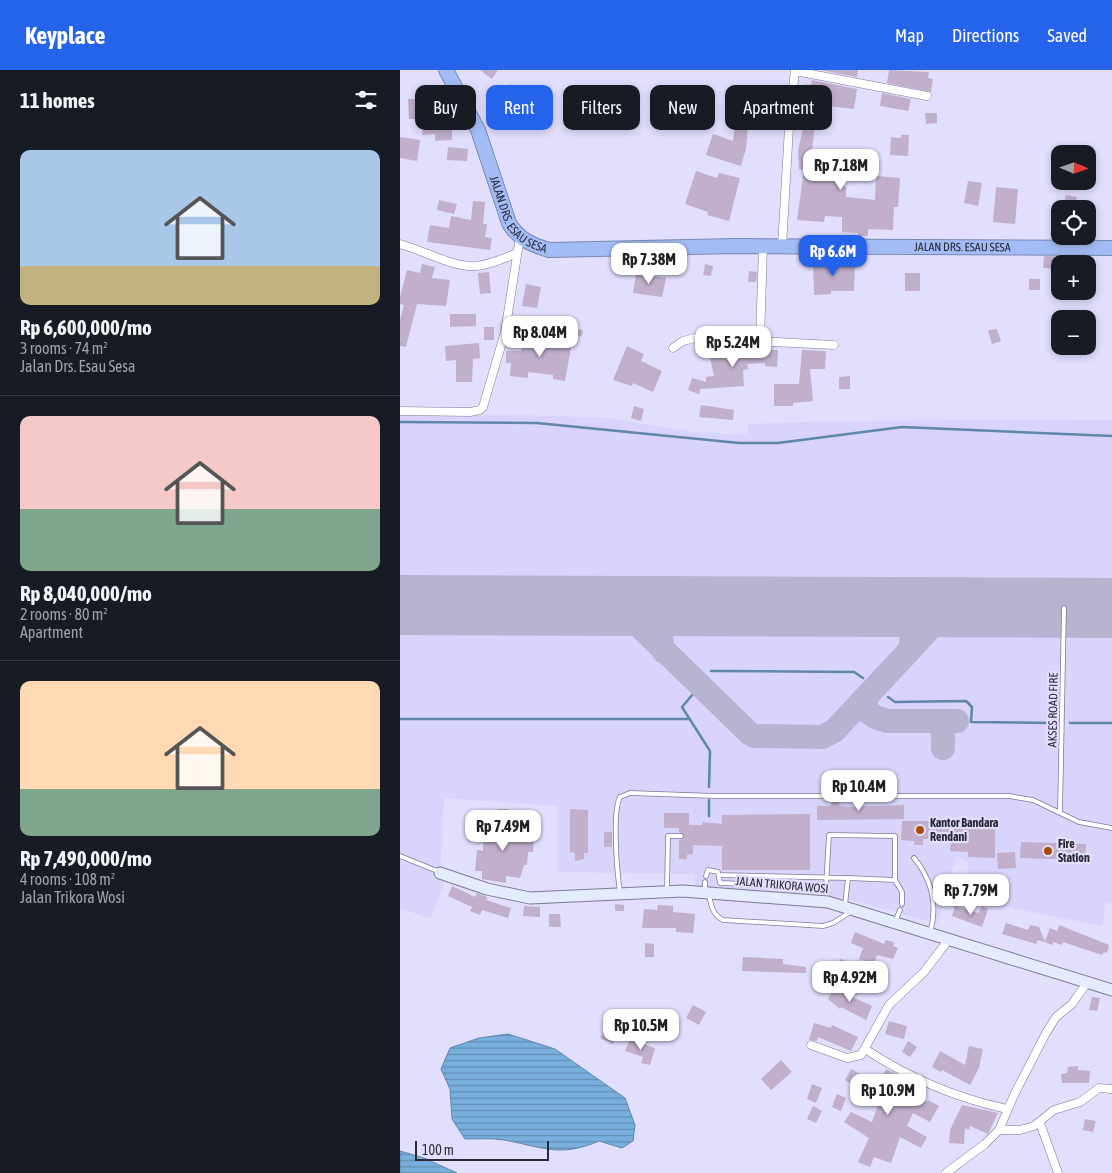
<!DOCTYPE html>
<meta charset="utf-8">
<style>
body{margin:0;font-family:"Asap Condensed",sans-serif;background:#20242c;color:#f1f3f6;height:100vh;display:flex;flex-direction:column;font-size:19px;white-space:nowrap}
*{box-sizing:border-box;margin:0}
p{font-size:16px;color:#9ea1a6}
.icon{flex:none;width:28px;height:28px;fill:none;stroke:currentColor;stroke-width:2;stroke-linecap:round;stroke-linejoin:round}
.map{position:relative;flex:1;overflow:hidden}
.side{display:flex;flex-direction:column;background:#171b24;width:400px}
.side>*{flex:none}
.top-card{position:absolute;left:15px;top:15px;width:475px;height:45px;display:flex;gap:10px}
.needle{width:32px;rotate:92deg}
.tools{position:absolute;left:651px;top:75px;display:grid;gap:10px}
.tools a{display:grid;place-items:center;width:45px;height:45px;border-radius:10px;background:#171b24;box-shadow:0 2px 8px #0003;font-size:25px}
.scale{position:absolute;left:15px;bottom:12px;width:134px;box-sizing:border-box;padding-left:5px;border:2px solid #2a2935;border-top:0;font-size:14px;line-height:18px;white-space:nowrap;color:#2a2935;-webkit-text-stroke:4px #e1defe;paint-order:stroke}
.price{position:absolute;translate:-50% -42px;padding:0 11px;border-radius:10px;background:#fff;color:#222;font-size:16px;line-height:32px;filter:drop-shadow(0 1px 2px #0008)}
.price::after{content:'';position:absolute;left:50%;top:30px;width:15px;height:11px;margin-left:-8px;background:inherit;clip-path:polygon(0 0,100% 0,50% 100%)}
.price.active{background:#2563eb;color:#fff}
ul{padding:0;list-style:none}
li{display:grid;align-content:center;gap:10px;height:265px;padding:0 20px}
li+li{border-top:1px solid #363941}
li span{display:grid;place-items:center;height:155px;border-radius:10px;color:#555}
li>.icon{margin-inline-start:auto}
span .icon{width:90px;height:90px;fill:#fffc;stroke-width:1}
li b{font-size:21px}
h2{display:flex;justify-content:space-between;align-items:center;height:60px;padding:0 20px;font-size:21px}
.chip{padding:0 18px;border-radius:10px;background:#171b24;box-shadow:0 2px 8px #0003;font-size:18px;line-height:45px}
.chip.active{background:#2563eb;color:#fff}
header{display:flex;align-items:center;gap:30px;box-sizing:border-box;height:70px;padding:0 25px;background:#2563eb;color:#fff}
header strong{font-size:24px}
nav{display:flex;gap:28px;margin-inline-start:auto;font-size:18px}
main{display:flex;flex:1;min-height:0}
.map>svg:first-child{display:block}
.built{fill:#d8d4fb}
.water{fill:url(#water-rules);stroke:#6187aa}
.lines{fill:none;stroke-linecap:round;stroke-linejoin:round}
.stream{stroke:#6187aa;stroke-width:2.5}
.taxiway{stroke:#b6b4d0;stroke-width:24}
.runway{stroke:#b6b4d0;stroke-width:60}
.building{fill:#c1afcb}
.lane-casing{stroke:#7d7996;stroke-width:5.5}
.street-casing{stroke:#7d7996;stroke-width:9}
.secondary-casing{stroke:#7d7996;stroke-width:13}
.highway-casing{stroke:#7989b2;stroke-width:16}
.lane{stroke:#fff;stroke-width:4}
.street{stroke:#fff;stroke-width:8}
.secondary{stroke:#e4ebfc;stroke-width:11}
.highway{stroke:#a4bcf6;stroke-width:14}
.poi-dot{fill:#ab4a06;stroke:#e1defe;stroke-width:2}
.labels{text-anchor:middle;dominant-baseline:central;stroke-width:4.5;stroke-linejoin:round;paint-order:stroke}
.street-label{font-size:12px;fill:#2a2935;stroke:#e1defe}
.poi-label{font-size:12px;font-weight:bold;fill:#2a2935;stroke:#e1defe;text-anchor:start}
</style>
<header>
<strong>Keyplace</strong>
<nav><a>Map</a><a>Directions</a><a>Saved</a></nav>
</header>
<main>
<section class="side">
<h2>11 homes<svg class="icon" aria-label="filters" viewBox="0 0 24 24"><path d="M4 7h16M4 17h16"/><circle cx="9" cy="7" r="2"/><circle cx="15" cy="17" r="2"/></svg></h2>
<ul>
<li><span style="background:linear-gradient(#a9c7e8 75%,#c2b280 0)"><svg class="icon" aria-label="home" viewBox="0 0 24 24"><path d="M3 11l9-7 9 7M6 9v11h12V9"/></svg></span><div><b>Rp 6,600,000/mo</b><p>3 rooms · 74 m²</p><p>Jalan Drs. Esau Sesa</p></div></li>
<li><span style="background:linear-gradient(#f6c9c9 60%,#7fa58c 0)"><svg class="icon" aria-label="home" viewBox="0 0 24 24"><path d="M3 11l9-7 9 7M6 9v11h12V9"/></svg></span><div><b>Rp 8,040,000/mo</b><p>2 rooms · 80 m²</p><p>Apartment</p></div></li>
<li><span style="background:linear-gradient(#ffd9b3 70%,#7fa58c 0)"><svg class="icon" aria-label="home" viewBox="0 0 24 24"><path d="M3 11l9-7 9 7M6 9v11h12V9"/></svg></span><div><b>Rp 7,490,000/mo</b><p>4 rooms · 108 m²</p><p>Jalan Trikora Wosi</p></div></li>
</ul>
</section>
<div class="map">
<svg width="712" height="1103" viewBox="0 0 712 1103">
<defs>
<pattern id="water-rules" width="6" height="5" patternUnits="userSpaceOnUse" patternTransform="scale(1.25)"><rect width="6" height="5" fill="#78afdc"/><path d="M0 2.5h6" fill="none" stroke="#638eb3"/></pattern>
</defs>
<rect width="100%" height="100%" fill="#e1defe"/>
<path class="built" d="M121,345L207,348L295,362L348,365V354L445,351L712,350V833H706L702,856L572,830L576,818L566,814L568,794L557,785L537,853L450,830L312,819L295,815L294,804L157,802L158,736L44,728L40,809L45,811L31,849L0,838V346Z"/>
<path class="water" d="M108,964L155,979L225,1028L235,1055L233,1071L222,1078L199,1071C160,1088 143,1077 104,1070C92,1068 78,1069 65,1069L52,1049L50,1019L41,999L50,978L79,968Z
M0,1081L24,1088L57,1103H0Z"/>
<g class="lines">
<path class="stream" d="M0,352L137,353L339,373H378L502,357L712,366
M311,601L454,602L463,608
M293,624L282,637L310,681L309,717
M488,627L495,632L566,631L572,637L571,652L654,653
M0,649H290
M670,653H712
M309,746V730"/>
<path class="taxiway" d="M207,536L228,545L349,663L354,666L422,667L434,661L510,580L513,558L508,550L496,541L472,537
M510,580L544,543L558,537
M264,582C257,562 263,550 278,536
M465,628L467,641L475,647L487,651H557
M543,678V658L549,651"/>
<path class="runway" d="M0,535L712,538"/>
</g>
<path class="building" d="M80,0H98L92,9Z
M420,0H458L457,7Z
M489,0L529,2L528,8L533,9L531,22L487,13Z
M412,10L457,19L454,39L429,36L430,28L404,24L405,14L411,15Z
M111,14L119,22L108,34L100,25Z
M20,19H37L38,53H52V70L35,71V64L22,65L23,49H9L8,29H20Z
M362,19L383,21L382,34L361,32Z
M482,23L511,29L508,41L480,36Z
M401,40L422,43L421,56L415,55L411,88L415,89L414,107L428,108L430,90L446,93L442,117H446V127L475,130L476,106L500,108L498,137H494L493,160L468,159V166H458V163L442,162V147L425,146L424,152L397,150L404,100L399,99L398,81L404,53H399Z
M525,43H537V53L526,54Z
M336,46L349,47L346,79L341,96L306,85L313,64L333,71Z
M501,65H509L508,86L490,85L491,67L501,68Z
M0,67L20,70L17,91L0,88Z
M48,77L68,79L67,91L47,90Z
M296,101L317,108L319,103L340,108L329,151L307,145L308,142L285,134Z
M568,111L582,113L578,136L564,133Z
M596,117L618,119L615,154L593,152Z
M666,125L677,127L675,137L664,134Z
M39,130L57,134L54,144L37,140Z
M73,131L85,132L83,154H87L85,167L92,168L90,180L27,172L30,155L49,158L51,146L71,150Z
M644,186L675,187V194H660V199L643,198Z
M413,187H420V191H430V193L455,194L454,221H431V224L414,225Z
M22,194L35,197L32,208L50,210L46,236L17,234L6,277L0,276V250L4,235L0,234V227L7,200L20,203Z
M305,194L313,196L311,206L303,205Z
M349,201L357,202L356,212H348Z
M89,202L91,223L80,224L78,203Z
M505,203H520V221H505Z
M236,204L266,208L262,227L233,223Z
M629,209H640V220H629Z
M126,214L141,217L137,238L122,236Z
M50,244H76V256L50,257Z
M84,257H94V270H84Z
M171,258L183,260L182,266L170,265Z
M597,259L601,271L592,274L588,260Z
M123,266L172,272L165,311L153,309V305L128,302V308L110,306L111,293H106V281H121Z
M79,273L80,288L73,289L72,312H56V290L46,291L45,276Z
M227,276L244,284L241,291L262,301L253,322L233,313L232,316L213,310Z
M348,276L358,277L359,279L378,280L377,297L365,296V293L347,294L348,299L343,300L344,316L300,319L299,324L288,320L292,308L306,312V307L314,306L309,283L326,280L327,285L349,284Z
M402,280L426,281L425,299H410L413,331L393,333V336H374V314H399Z
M450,306V319H439V307Z
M301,335L334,340L333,350L299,347Z
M234,336L244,339L241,351L231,348Z
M432,730H440L439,736L451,737L504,735V749L417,750V736H431Z
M98,739H108V762L125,764V768L134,769L133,782H128L127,795H124L120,808L106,806V813L82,809V801H75L77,780L83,781L84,757L97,758Z
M170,739L188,740V783H184V789L175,791V783L170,782Z
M264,743H289V755H302L303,752L322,754V745L410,744V800H322V776L293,775V784L287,785V789H279V770L283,769L284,765L279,762V758H264Z
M502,751H539V757L595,758V788L568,787V782L550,781L551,768L523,769V775H514V771L501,770Z
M204,762H212V777H204Z
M621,772L686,774L685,790L620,788Z
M615,782L616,798L598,799L597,783Z
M52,816L75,827L77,823L87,827L86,830L111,838L108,848L82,840L80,845L70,841L72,837L48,826Z
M215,834L224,835V841H215Z
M258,835L273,836V842L295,844L293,863L276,862V858H242L244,839L257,840Z
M124,836L140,837V847L123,846Z
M555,836L578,843L582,836L588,839L582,857L552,846Z
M149,844H160L161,857H149Z
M606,853L628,860L630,855L639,857L645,871L650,858L657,861L659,855L709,875L707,883L704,882L702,885L663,872L662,875L653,872V875L638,870L636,874L602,864Z
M455,862L484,874L486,870L494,872L493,876L498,878L493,889L477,885L474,894L459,889L463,878L451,873Z
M245,873L254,874V887H245Z
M343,887L383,889V894L406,897V903L342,901Z
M440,889L451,892L448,904L437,901Z
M436,915L448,925L472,936L466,950L441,937L440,939L428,929Z
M692,927L700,928L697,941L689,940Z
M293,935L306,942L299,955L286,948Z
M489,951L507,956L504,969L485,964Z
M414,953L431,958L432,955L458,967L451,981L418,967L417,971L409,970Z
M205,959L217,966L213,974L200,968Z
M230,969L255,978L250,995L241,993L243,987L225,981Z
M508,971L517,977L510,987L502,982Z
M569,976L583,979L579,998L570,1015L542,1000L541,1002L532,997L540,981L565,995Z
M381,990L392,1002L371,1020L361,1009Z
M678,996V1000L690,1001L689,1013H662L661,1004L667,1003L668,997Z
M451,999L469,1009L471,1005L481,1011L486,999L505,1009L499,1023L513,1029L514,1027L527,1032L528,1030L539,1036L530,1052L513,1043L507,1056L527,1067L521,1078L500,1067L491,1093L474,1087L470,1097L458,1092L469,1068L444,1052L451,1042L472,1052L479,1032L445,1010Z
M412,1014L422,1018L416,1033L407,1029Z
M437,1024L446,1028L441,1041L432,1037Z
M562,1035L598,1043L588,1064L570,1056L569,1060L565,1058L564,1074L549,1073L550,1060Z
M413,1036L422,1041L416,1053L407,1049Z
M685,1049L696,1051L693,1062L683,1060Z"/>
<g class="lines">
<defs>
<path id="lane" d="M660,742L664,538
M0,786L40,802
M514,788C532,810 538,835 530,863
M319,805L448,808
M306,806L308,800L318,802L320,813L426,817L429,765L495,766V810
M267,819L268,766H281
M220,822C217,802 212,743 220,727L230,723L316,726H609L633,730L679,752L712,758
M305,822V812
M309,824C311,835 312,844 323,850L423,856L433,853L450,842
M445,835L448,808L495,810L502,822V834
M495,852L500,840"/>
<path id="street" d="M395,1L527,26
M0,174C23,180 53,198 76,196C90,195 104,188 117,183
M382,176L389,58L395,0
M360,271L363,176
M273,278L283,271L295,268L434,275
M0,341L70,342L80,340L83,337L105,262L120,167
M411,975L447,988L461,985L489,935L524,902L549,869
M465,979C509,1008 556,1028 607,1039
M640,1053L658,1103
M599,1060H620L634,1056L654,1040L680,1032L699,1018L712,1019
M546,1103L585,1074L599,1060L614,1025L646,963L656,947L672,934L686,914"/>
<path id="secondary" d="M40,803L87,819L130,828L283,821L428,832L712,920"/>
<g id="highway">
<path id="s1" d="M46,0L78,60L109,153C118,169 132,175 149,180L336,176L712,178"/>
</g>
</defs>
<use href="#lane" class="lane-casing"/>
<use href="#street" class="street-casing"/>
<use href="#secondary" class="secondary-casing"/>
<use href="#highway" class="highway-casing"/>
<use href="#lane" class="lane"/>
<use href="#street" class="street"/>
<use href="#secondary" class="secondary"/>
<use href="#highway" class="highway"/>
</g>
<g class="poi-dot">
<circle cx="520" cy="760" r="5"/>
<circle cx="648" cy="781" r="5"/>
</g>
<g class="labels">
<g class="street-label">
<text stroke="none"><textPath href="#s1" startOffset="165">JALAN DRS. ESAU SESA</textPath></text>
<text stroke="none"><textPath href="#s1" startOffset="629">JALAN DRS. ESAU SESA</textPath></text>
<text transform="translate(653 640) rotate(-89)">AKSES ROAD FIRE</text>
<text transform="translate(382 815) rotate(5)">JALAN TRIKORA WOSI</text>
</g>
<g class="poi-label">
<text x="530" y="753">Kantor Bandara<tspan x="530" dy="14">Rendani</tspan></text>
<text x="658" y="774">Fire<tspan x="658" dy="14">Station</tspan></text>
</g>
</g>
</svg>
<div class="tools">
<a><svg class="needle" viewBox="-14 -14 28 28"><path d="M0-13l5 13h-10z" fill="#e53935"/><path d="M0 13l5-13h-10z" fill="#9ea1a6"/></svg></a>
<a><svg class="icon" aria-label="locate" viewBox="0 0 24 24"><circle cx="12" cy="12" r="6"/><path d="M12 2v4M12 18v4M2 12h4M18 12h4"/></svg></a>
<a>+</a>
<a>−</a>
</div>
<div class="scale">100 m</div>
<b class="price" style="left:441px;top:121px">Rp 7.18M</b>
<b class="price active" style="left:433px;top:207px">Rp 6.6M</b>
<b class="price" style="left:249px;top:215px">Rp 7.38M</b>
<b class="price" style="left:140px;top:288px">Rp 8.04M</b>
<b class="price" style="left:333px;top:298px">Rp 5.24M</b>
<b class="price" style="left:459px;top:742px">Rp 10.4M</b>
<b class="price" style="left:103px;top:782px">Rp 7.49M</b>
<b class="price" style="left:571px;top:846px">Rp 7.79M</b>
<b class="price" style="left:450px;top:933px">Rp 4.92M</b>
<b class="price" style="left:241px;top:981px">Rp 10.5M</b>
<b class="price" style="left:488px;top:1046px">Rp 10.9M</b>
<div class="top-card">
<a class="chip">Buy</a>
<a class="chip active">Rent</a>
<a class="chip">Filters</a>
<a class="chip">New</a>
<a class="chip">Apartment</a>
</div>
</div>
</main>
